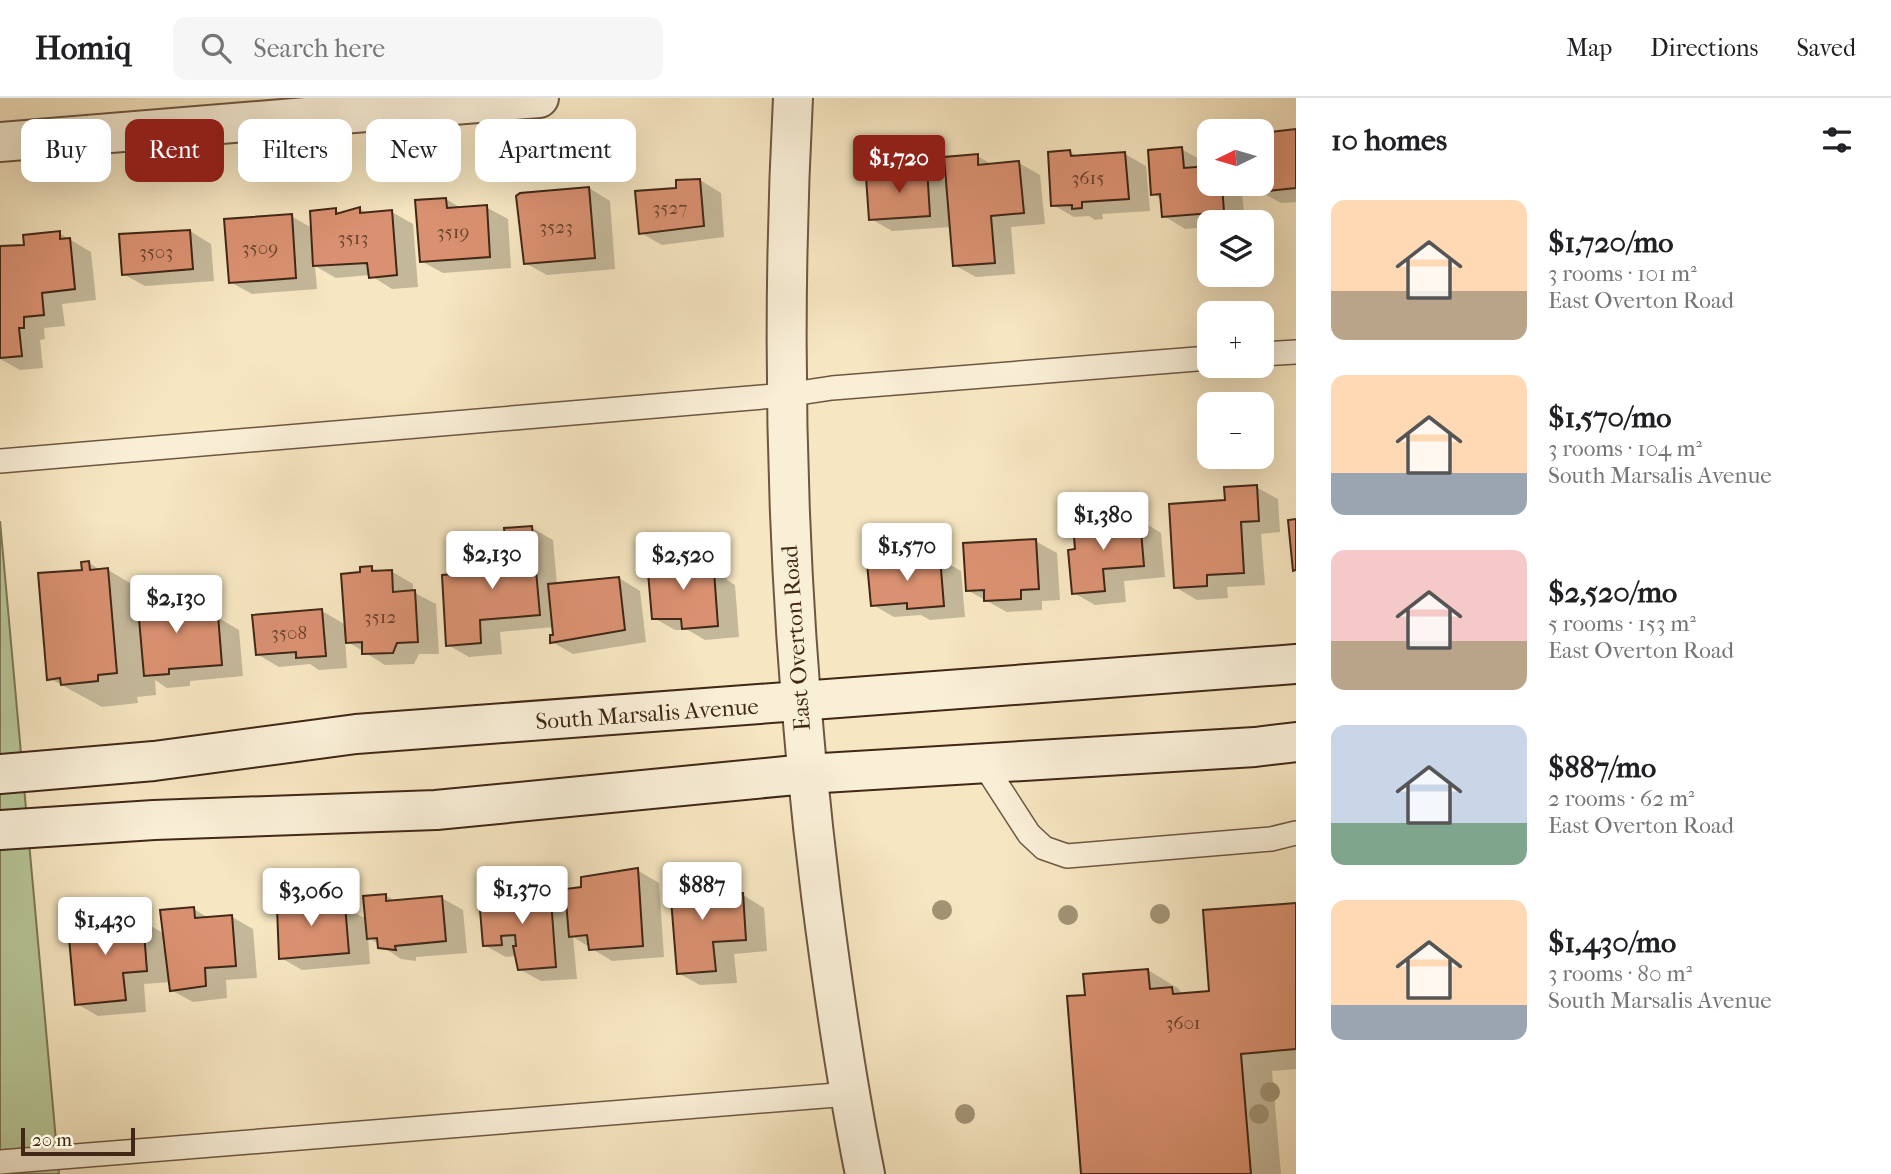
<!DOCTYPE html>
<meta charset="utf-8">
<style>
body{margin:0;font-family:"IM FELL French Canon",serif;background:#f6f6f6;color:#202124;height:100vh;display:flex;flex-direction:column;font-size:26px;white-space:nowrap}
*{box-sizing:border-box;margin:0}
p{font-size:23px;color:#757577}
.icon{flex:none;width:38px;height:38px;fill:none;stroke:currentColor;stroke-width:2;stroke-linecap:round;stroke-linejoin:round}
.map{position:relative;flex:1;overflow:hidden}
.sheet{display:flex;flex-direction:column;background:#fff;width:595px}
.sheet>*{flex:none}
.guide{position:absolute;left:21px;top:21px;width:665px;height:63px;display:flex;gap:14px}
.needle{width:46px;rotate:265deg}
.controls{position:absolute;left:1197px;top:21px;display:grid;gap:14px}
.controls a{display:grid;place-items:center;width:77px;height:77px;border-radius:14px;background:#fff;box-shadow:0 7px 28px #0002;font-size:35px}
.scale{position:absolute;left:21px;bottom:18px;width:114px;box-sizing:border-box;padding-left:7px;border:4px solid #412716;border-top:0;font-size:19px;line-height:24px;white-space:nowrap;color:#412716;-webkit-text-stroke:5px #f9efd7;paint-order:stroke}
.price{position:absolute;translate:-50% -60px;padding:0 16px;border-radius:7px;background:#fff;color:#222;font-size:23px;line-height:46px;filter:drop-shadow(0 2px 4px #0008)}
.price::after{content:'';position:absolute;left:50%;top:42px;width:21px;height:16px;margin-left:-10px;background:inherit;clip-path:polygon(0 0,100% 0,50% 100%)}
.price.current{background:#8f2418;color:#fff}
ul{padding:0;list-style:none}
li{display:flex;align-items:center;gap:21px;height:175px;padding:0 35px}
li span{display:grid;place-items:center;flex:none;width:196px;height:140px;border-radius:14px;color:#555}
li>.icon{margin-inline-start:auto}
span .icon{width:84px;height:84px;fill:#fffc;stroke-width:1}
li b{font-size:30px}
h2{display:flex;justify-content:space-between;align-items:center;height:84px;padding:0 35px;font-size:30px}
.chip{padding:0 24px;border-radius:14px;background:#fff;box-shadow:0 7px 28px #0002;font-size:24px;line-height:63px}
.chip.current{background:#8f2418;color:#fff}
header{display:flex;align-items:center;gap:42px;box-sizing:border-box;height:98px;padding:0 35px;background:#fff;border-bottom:2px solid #e0e0e0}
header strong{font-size:33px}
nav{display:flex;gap:38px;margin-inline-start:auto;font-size:24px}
.search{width:490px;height:63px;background:#f6f6f6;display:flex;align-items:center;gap:18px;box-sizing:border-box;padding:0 24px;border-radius:14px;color:#757577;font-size:26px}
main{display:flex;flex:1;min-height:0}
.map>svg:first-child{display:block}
.green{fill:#b7c697;stroke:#7c7656;stroke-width:2}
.shadow{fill:#0003}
.building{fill:#da9171;stroke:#412716;stroke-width:2}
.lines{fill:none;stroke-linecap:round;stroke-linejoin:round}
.service-casing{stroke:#6e5741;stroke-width:26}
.minor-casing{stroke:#6e5741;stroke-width:42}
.tertiary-casing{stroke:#6e5741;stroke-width:42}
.secondary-casing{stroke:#412716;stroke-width:42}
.service{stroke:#f9efd7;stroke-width:23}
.minor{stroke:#f9efd7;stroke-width:38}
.tertiary{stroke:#f9efd7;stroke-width:38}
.secondary{stroke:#f9efd7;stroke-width:38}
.tree{fill:#a29375}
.labels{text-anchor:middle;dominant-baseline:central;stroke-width:6;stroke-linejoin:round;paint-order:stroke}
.number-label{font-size:19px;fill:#67422d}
.street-label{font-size:23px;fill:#412716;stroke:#f9efd7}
</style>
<header>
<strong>Homiq</strong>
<div class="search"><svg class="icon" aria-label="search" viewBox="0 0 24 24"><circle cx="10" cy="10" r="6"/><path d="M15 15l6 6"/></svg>Search here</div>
<nav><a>Map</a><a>Directions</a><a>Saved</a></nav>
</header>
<main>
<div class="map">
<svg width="1296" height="1076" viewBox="0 0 1296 1076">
<rect width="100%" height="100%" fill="#f6e6c1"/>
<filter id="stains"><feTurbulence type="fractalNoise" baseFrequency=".00286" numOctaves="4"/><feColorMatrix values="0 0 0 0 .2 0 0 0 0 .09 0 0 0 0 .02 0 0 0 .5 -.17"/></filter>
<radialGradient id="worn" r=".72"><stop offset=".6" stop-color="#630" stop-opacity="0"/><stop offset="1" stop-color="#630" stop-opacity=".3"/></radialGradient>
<path class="green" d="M0,423L59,1076H0Z"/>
<path class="shadow" d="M1296,33V104L1281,105L1259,93L1262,47L1272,46L1271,36Z
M1181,51L1203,63V71L1209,70V86H1241L1245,124H1209V129L1185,131L1164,118L1162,102L1153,96Z
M1070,54L1079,59L1125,56L1146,68L1150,113L1102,116L1103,121L1095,122L1089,118L1074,119L1053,107Z
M977,58L993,67L1019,65L1040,77L1045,126L1011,129L1015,176L976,179L954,167L951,129L892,133L871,121L894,79L926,71L947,83Z
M700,82L721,95L724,139L662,147L641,135L678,91Z
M589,90L610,103L615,171L547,177L525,165Z
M446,101L461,110L486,109L508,121L511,170L443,175L421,163Z
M360,111L368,116L392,114L413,126L418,189L392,191L370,177L336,180L315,168L317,191L252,196L230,184L291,118L312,130L336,112L342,116Z
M190,133L211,146L214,183L145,188L123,176Z
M59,135L91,154L96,202L62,206L65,228L44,230L45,241L40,242L43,270L20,272L0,261V150L25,148Z
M1256,389L1278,401L1280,434L1261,436L1265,487L1227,489L1228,500L1197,502L1175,489L1227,404Z
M1140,422L1161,435L1165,479L1124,483L1126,504L1095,507L1074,495Z
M532,430L553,442L557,487L619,480L640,493L646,544L573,556L552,544L554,529L500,534L502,556L469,559L448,547L510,473Z
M1035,443L1057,455L1060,502L1042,503V512L1007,514L967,492Z
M704,461L726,473L727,482L735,487L739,539L705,542L688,532H675L654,520Z
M940,461L961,473L965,519L930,522L921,517L894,519L873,507Z
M89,465L102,473L108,472L147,495L148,499L183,496L205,508L206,520L217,519L239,532L243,578L190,583V588L167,590L155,582L156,597L137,599L138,605L102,609L49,580Z
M371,470L379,474L391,473L413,486V494L436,506L439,556H419L414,566L385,567L345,542L347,570L319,572L310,566L279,569L257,556L322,513L346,527L362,476Z
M637,772L659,785L664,859L612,863L573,839L577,881L541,883L519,871L517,858L506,859L484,847L520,799L549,790L567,800L583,791Z
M702,776L723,788L724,799L743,797L764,810L767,853L734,856L737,885L700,887L678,875Z
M385,797L397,804L442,800L463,812L467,855L416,859V863L401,861L368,839L370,866L302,872L281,860L287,801H326L367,821Z
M1296,806V971L1272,973L1281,1076H1083L1086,899L1148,872L1179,891L1182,897L1211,894L1205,814Z
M194,811L210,821L232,819L253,831L257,880L226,882L227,900L193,904L171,892V884L144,886L146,914L98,918L77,906L86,830L118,817L130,824L142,823L165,836Z"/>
<path class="building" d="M1296,31V90L1258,94L1257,86H1262V45L1270,44L1269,34Z
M1182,49L1184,70L1209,68V86H1222L1224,114L1162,119L1160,96L1151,97L1148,52Z
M1070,52L1071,58L1125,54L1129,101L1082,104V110L1072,111V107L1051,108L1048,54Z
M978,56V67L1019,63L1024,115L991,118L995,165L953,168L944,59Z
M927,69L930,118L869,122L866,79L892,78V72Z
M700,81L704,128L639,136L635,93L676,90V82Z
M589,89L595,160L524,166L516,98L520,95Z
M446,100L447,110L487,107L490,159L420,164L415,102Z
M360,109V115L392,112L397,177L369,180L367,165L313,168L310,113L336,110V116Z
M292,116L296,180L229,185L224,121Z
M190,132L193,171L122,177L119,136Z
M60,133V141L70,140L75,191L42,195L44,217L24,219V230H19L22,258L0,260V148L24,147L23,137Z
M1257,387L1259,423L1241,424L1244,475L1207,477V488L1174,490L1169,406L1225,402L1224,389Z
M1140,421L1144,468L1103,471L1105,493L1072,496L1068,452L1075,451L1073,427Z
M1296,421V472L1293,473L1288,422Z
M532,428L540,517L480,522L481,545L446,548L442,477L508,472L504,430Z
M1036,441L1039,491L1021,492V501L984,503V492L966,493L963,445Z
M705,459L706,474L714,473L718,528L682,531L681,521H652L647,463Z
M940,459L944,508L907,511V505L871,508L867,465Z
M89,463L90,472L108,470L117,575L98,577V583L61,587L60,580L47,582L38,475L82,472L81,464Z
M372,468V473L392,472L393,494L415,492L418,544L397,545L393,555L362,556V544L346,545L341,476L360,474V469Z
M619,479L625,532L550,545V537H553L548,486Z
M184,494L186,520L218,517L222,567L169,571V576L144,578L137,498Z
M322,511L326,558L296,560V554L256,557L252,517Z
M638,770L643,848L589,852L587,837L569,839L565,791L581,789V779Z
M702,774L704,798L743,795L746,842L713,844L716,873L677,876L669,776Z
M550,788L556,869L518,872L513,848H516L515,837L501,838L502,847L483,848L479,800L518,798V791Z
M386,796V803L442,798L446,843L395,848L396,852L378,850L377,840L367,841L363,798Z
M302,798V801L326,799L327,808L345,806L349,855L279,861L277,810L286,809L285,799Z
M1296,805V951L1241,956L1251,1076H1081L1067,898L1085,897L1083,876L1148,871L1150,891L1172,889L1173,896L1209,893L1203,812Z
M194,809L195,820L232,817L236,868L205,870L206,888L170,893L160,812Z
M119,815V823L143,821L147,873L123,875L126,902L75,907L68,829L84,828V818Z"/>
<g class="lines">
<defs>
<path id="service" d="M1262,256L1296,254
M0,363L786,297L832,290L1209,260
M983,665L1029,736L1044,750L1067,758L1271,741L1296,735
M0,1064L849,996"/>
<path id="minor" d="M0,44L539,0"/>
<path id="tertiary" d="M793,0C779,266 788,532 821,797C833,891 846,983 865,1076"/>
<path id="secondary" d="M0,676L154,663L356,636L1296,566
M0,732L154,722L436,712L806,676L1255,649L1296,644"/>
</defs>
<use href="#service" class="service-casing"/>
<use href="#minor" class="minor-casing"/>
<use href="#tertiary" class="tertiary-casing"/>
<use href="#secondary" class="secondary-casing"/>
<use href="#service" class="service"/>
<use href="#minor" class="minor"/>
<use href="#tertiary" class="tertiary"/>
<use href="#secondary" class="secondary"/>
</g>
<g class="tree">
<circle cx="942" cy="812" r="10"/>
<circle cx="1160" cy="816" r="10"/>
<circle cx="1068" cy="817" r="10"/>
<circle cx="1270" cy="994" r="10"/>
<circle cx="965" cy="1016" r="10"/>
<circle cx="1259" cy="1016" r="10"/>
</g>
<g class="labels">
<g class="number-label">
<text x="1088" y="80">3615</text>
<text x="670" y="110">3527</text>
<text x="556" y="129">3523</text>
<text x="453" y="134">3519</text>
<text x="353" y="140">3513</text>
<text x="260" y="150">3509</text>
<text x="156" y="154">3503</text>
<text x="380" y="519">3512</text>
<text x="289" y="535">3508</text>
<text x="1183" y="925">3601</text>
</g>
<g class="street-label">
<text transform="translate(796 540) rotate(-94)">East Overton Road</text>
<text transform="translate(647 616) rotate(-4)">South Marsalis Avenue</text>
</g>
</g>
<rect width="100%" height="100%" filter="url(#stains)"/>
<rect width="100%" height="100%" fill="url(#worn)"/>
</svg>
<div class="controls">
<a><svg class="needle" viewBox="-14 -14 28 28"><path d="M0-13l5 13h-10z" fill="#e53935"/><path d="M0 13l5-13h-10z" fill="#757577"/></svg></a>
<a><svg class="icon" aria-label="layers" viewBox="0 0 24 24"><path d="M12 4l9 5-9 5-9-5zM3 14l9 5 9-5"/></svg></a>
<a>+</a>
<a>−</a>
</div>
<div class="scale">20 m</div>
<b class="price current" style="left:899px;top:97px">$1,720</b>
<b class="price" style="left:1103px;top:454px">$1,380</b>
<b class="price" style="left:907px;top:485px">$1,570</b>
<b class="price" style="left:492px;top:493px">$2,130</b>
<b class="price" style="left:683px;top:494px">$2,520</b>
<b class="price" style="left:176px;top:537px">$2,130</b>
<b class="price" style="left:702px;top:824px">$887</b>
<b class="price" style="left:522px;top:828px">$1,370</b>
<b class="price" style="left:311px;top:830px">$3,060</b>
<b class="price" style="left:105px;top:859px">$1,430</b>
<div class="guide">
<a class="chip">Buy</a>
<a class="chip current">Rent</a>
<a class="chip">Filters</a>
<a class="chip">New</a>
<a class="chip">Apartment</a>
</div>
</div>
<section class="sheet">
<h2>10 homes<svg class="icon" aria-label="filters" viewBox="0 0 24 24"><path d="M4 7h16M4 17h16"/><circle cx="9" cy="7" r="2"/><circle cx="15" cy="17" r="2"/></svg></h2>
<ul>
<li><span style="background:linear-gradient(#ffd9b3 65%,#b9a48a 0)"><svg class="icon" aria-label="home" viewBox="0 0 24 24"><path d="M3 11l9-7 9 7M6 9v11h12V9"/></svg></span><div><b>$1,720/mo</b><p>3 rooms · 101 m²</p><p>East Overton Road</p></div></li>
<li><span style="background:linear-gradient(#ffd9b3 70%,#9aa5b1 0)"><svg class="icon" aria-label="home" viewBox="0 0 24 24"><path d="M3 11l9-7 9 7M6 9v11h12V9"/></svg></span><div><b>$1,570/mo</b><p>3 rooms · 104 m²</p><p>South Marsalis Avenue</p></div></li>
<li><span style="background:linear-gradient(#f6c9c9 65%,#b9a48a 0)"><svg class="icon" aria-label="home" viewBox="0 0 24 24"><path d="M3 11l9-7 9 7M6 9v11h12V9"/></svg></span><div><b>$2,520/mo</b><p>5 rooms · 153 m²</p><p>East Overton Road</p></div></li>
<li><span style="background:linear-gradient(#c9d6e8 70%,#7fa58c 0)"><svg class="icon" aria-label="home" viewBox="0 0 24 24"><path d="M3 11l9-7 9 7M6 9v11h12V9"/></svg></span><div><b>$887/mo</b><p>2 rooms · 62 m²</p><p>East Overton Road</p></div></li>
<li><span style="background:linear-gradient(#ffd9b3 75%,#9aa5b1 0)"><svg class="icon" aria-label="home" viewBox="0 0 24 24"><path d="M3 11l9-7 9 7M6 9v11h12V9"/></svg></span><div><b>$1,430/mo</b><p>3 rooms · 80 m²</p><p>South Marsalis Avenue</p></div></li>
</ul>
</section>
</main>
